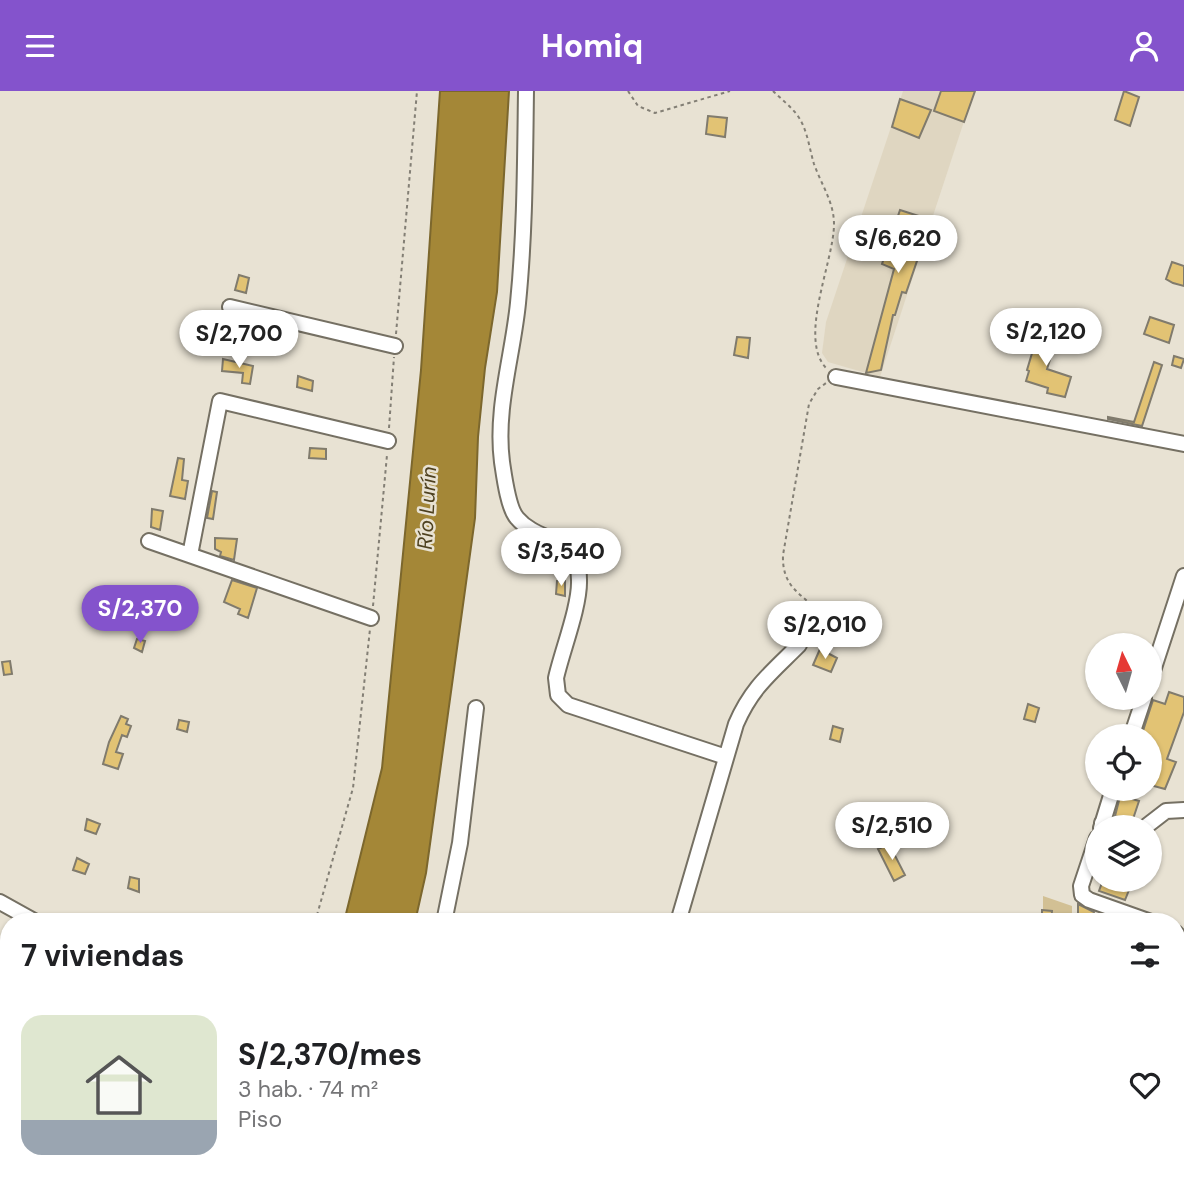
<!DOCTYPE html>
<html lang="es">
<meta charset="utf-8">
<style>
body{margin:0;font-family:"DM Sans",sans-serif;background:#f2f2f2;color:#202124;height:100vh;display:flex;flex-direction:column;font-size:26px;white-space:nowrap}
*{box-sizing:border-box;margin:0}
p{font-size:23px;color:#757577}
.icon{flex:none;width:38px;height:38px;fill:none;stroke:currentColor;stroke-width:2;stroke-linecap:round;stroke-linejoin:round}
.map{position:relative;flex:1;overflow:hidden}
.details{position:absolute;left:0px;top:822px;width:1185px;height:275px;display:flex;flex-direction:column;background:#fff;border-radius:28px 28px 0 0;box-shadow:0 2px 5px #0004}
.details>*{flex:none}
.needle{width:46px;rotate:355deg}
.fabs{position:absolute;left:1085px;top:542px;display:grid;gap:14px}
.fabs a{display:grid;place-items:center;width:77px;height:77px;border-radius:50%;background:#fff;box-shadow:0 2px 5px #0004;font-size:35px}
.price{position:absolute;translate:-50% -60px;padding:0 16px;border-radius:24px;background:#fff;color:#222;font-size:23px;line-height:46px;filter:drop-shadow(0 2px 4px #0008)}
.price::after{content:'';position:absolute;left:50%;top:42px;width:21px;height:16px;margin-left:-10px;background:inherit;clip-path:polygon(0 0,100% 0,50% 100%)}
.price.active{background:#8453cc;color:#fff}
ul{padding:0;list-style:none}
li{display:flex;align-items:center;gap:21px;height:175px;padding:0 21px}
li span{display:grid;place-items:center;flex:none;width:196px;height:140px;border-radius:21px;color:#555}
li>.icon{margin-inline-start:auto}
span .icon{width:84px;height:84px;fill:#fffc;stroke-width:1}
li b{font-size:30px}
h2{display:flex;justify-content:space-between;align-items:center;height:84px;padding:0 21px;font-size:30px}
header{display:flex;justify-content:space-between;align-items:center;height:91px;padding:0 21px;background:#8453cc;color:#fff;font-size:32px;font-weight:700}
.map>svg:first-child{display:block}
.built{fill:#dfd6c1}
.green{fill:#d2c094}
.water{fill:#a48737;stroke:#7c672d;stroke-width:2}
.building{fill:#e2c374;stroke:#807b6d;stroke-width:2}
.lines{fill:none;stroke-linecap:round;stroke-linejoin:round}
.minor-casing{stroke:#757063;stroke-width:18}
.path{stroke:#837f75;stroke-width:2;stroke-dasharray:3.5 3.5;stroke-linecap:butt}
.minor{stroke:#fff;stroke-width:14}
.labels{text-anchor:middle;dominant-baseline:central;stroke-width:5;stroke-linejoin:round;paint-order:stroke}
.water-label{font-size:21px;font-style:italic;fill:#4e411f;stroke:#e8e2d3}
</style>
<header><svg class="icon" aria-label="menu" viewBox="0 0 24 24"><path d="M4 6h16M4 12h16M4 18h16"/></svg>Homiq<svg class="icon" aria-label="person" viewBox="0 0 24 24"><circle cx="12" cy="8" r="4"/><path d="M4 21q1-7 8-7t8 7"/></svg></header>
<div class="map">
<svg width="1184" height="1097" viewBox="0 0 1184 1097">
<rect width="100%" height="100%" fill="#e8e2d3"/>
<path class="built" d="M903,0H974L880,286L828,271L822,262L826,231Z"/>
<path class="green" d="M1043,805L1072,815V831H1043Z"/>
<path class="water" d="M440,0H509L497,201L485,277L478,346L475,427L426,782L415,831H344L382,677L421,279Z
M251,1089V1088L346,1089L342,1097H247Z"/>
<path class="building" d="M941,0H975L964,31L934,20Z
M1124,0L1139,6L1130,35L1115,29Z
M900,8L931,19L919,47L892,36Z
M708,25L727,27L725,46L706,43Z
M900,119L931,129L906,202L902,201L895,224H893L881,279L866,282L894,178L882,173Z
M1172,171L1184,175V195L1173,192L1166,188Z
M239,184L249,187L246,202L235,199Z
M1150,226L1174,234L1169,252L1144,243Z
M1042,243L1057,247L1047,278L1071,286L1065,306L1047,302L1048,297L1026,290L1029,280L1027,279L1033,259Z
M213,244L224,247L221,260L211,256Z
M737,246L750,247L748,267L734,264Z
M1174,265L1184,268L1181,277L1172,274Z
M223,268L253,275L250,293L242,292L243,282L222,280Z
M1154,271L1162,274L1142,335L1108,328V326L1134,331Z
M298,285L313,290L312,300L297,296Z
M310,357L326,358V368L309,367Z
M178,367L184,368L182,389L188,390L185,408L170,405Z
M212,400L217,401L213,428L207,427Z
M152,418L163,420L160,439L151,436Z
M215,447L237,448L234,469L220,465L221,461L215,458Z
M232,489L257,497L248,527L238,523L240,518L224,511Z
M557,490H565V505L556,503Z
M137,548L145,550L142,561L134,557Z
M820,558L837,567L831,581L813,574Z
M10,570L12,583L4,584L2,571Z
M1169,601L1184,606V621L1167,668L1176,671L1165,698L1150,694V646H1141L1153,609L1165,613Z
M1028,613L1039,617L1035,631L1024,628Z
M121,625L128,628L126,633L131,635L127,646L122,644L116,661L123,663L118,678L103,673L109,651Z
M179,629L189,631L187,641L177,638Z
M833,635L843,638L840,651L830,648Z
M1122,698H1133L1129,707L1139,710L1132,731L1115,725Z
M87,728L100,733L96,743L85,739Z
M889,753L905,784L894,790L878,758Z
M77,767L89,773L85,783L73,779Z
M130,786L139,788V801L128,797Z
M1103,789H1133L1125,809L1099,800Z
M1078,813L1094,821L1091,831H1078Z
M1042,819L1052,820L1051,831H1042Z
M147,1088H161L181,1097H155Z"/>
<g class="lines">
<defs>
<path id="minor" d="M526,0C525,71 525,142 518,212C513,264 495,318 502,371C504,384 508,417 517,427C540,454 579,443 579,489C580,515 562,560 556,587L558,604L568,614L726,666
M230,216L395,255
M836,286L1184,353
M149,450L371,527
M190,464L220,310L388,350
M1150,589L1184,485
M1131,646L1144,607
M1102,732L1121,737
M1101,737L1113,698
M1144,737L1166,720L1184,719
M1097,747L1081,795L1082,804L1089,809L1151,831
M0,811L36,831
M444,831L460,752L476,617
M678,831L736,633C752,596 771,582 799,554
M1176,842L1183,853L1176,886
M124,1088L143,1097
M373,1097L378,1088
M616,1097L618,1088
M1084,1097L1088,1088"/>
</defs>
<use href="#minor" class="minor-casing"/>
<path class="path" d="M628,0L638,15L655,22L730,0
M773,0C783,10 796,19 802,32C808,44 810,60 814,73C821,93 834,111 834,133C834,171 797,248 827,278
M396,243L417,0
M389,337L394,266
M373,515L387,364
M809,544L818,531L817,518C797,501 782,493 783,464L809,313L818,298L826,292
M315,831L353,697L370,538
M215,1097L219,1088"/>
<use href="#minor" class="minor"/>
</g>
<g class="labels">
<g class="water-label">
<text transform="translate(427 417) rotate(-87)">Río Lurín</text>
</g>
</g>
</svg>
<div class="fabs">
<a><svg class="needle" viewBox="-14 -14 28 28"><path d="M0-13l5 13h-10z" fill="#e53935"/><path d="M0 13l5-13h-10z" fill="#757577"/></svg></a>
<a><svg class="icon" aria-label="locate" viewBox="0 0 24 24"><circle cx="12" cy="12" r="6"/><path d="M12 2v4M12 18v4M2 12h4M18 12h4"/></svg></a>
<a><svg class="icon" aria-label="layers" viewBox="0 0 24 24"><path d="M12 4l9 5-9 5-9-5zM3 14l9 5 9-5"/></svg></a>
</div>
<b class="price" style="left:898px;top:184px">S/6,620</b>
<b class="price" style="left:1046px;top:277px">S/2,120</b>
<b class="price" style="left:239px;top:279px">S/2,700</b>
<b class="price" style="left:561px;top:497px">S/3,540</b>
<b class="price active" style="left:140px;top:554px">S/2,370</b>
<b class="price" style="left:825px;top:570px">S/2,010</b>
<b class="price" style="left:892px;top:771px">S/2,510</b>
<section class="details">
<h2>7 viviendas<svg class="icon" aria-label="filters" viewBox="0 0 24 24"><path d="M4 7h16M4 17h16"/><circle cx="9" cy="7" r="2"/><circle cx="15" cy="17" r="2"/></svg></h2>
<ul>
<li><span style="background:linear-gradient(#dfe7d0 75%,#9aa5b1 0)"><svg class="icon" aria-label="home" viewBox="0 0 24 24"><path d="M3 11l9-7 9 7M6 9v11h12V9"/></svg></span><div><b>S/2,370/mes</b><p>3 hab. · 74 m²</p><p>Piso</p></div><svg class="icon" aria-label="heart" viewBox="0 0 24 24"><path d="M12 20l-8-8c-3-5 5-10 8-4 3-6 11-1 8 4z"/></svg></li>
</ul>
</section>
</div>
